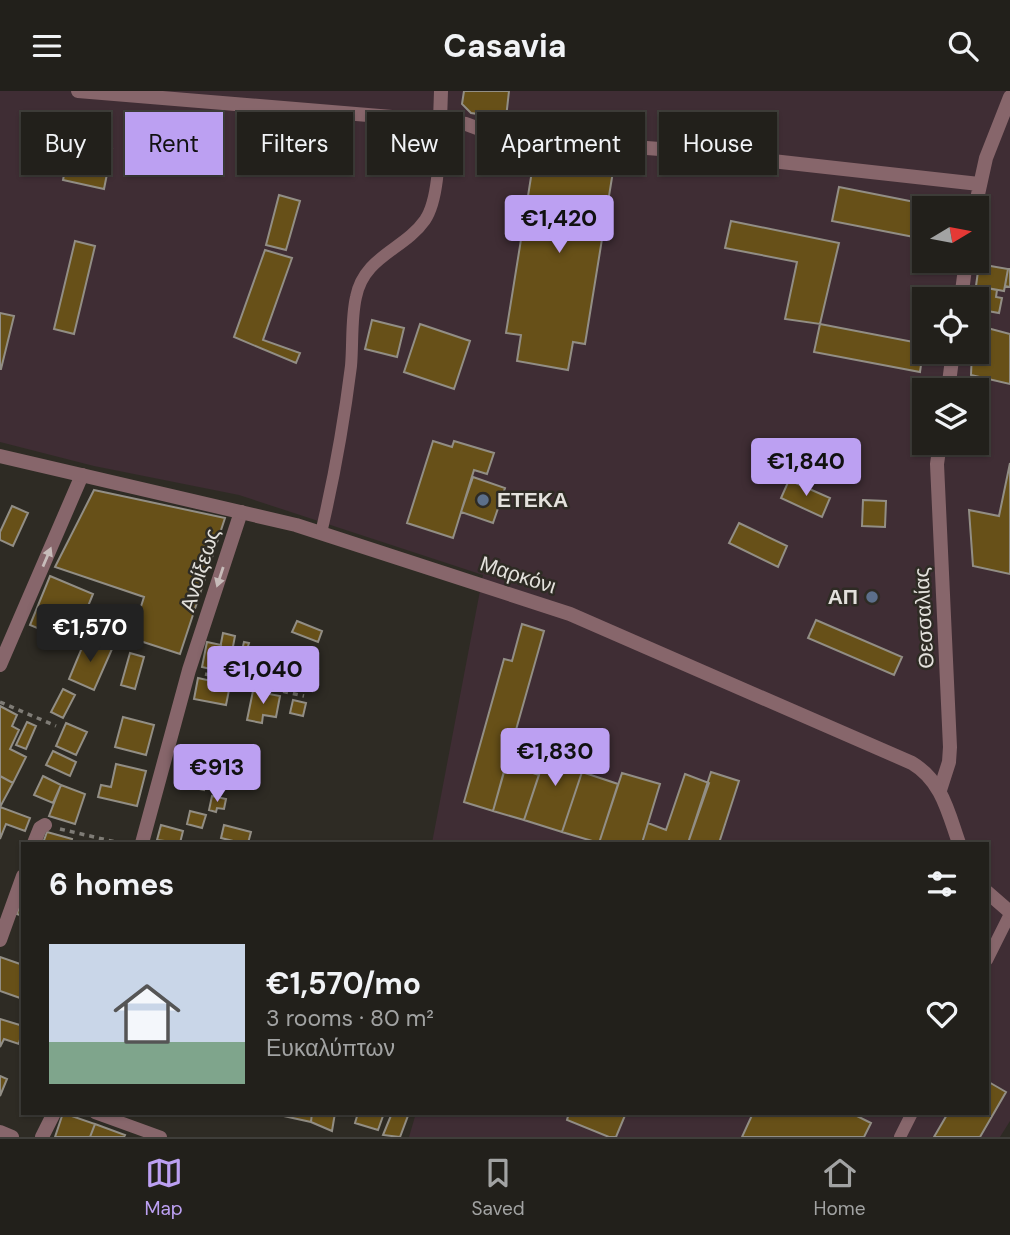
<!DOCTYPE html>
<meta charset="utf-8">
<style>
body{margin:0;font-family:"DM Sans",sans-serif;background:#2e2d28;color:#f1f3f6;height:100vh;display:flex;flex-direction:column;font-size:26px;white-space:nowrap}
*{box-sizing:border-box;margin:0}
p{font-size:23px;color:#a2a3a3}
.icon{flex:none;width:38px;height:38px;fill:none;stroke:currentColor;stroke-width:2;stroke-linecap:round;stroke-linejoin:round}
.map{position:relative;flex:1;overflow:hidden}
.drawer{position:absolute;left:21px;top:751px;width:968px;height:273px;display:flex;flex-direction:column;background:#22201b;border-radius:0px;box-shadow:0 2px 5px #0004,0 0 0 2px #3f3e3a}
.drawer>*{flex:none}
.guide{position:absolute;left:21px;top:21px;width:970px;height:63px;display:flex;gap:14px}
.needle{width:46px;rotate:80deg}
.controls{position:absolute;left:912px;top:105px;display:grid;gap:14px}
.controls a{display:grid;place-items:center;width:77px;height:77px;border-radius:0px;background:#22201b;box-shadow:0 2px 5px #0004,0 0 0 2px #3f3e3a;font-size:35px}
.price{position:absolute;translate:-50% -60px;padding:0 16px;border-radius:7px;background:#bca0f2;color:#111;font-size:23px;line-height:46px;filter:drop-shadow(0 2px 4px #0008)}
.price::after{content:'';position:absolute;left:50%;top:42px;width:21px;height:16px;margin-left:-10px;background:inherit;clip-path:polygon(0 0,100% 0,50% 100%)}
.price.on{background:#222;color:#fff}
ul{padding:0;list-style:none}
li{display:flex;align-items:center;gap:21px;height:175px;padding:0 28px}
li span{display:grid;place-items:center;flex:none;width:196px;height:140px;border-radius:0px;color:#555}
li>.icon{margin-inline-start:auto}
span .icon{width:84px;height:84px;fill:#fffc;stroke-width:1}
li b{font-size:30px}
h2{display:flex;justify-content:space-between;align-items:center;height:84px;padding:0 28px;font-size:30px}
.tag{padding:0 24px;border-radius:0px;background:#22201b;box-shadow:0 2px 5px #0004,0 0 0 2px #3f3e3a;font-size:24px;line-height:63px}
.tag.on{background:#bca0f2;color:#111}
header{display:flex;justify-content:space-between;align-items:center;height:91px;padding:0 28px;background:#22201b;font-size:32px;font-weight:700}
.dock{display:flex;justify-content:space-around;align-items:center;height:98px;border-top:2px solid #3f3e3a;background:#22201b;font-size:19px;color:#a2a3a3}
.dock a{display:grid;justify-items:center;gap:4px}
.dock .on{color:#bca0f2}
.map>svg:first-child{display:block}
.industrial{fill:#3f2d34;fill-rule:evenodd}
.building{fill:#675018;stroke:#928e85;stroke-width:2}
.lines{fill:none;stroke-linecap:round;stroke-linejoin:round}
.path{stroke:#7f7c76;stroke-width:3.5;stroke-dasharray:5 5;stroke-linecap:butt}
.service{stroke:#87666b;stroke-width:12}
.pedestrian{stroke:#87666b;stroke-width:14}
.minor{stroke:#87666b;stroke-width:14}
.tertiary{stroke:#87666b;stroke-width:14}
.oneway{fill:#c7bcba}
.service-dot{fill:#5c6f8a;stroke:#2e2b24;stroke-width:2.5}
.labels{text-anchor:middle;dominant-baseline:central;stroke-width:5;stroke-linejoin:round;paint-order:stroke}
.poi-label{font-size:21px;font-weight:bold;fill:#e3e1dc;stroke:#2e2b24;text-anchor:start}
.street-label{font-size:21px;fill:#e3e1dc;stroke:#2e2b24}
</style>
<header><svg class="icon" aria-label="menu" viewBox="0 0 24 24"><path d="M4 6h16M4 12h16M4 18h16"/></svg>Casavia<svg class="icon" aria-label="search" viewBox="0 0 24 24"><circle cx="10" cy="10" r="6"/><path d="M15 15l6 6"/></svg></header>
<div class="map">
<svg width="1010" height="1046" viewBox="0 0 1010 1046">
<rect width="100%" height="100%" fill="#2e2b24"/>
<path class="industrial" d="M0,0H1010V1030L1000,1046H409L416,1022H987V752H432L483,484L239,404L94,375L0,351ZM924,117H976V170H924ZM924,208H976V261H924ZM924,299H976V352H924Z"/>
<path class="building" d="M464,0H509L506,27L471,22L462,13Z
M582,21L601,22V38L581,37Z
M316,46L352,51L350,69L313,65Z
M71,49L112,58L104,98L63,89Z
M536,55L615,68L585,253L573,251L568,279L517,270L521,244L506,242Z
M839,96L945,117H924V148L832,130Z
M279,104L300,110L286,159L266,154Z
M731,130L839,152L820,233L785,228L797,171L725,157Z
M75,150L95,155L74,243L54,238Z
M265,159L292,167L263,249L300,262L296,272L234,246Z
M979,173L1008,178L1004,200L976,195Z
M1008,178H1010V196L1005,195Z
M976,195L997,199L996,206L1002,207L999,222L976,218V208H974Z
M0,222L14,225L1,278H0Z
M372,229L404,237L397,266L365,258Z
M420,233L470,250L454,298L404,281Z
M820,233L924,253L920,281L814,261Z
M976,234L1010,243V293L971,284L972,261H976Z
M433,350L452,356L454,350L494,362L487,383L474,379L453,447L407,432Z
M1010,372V483L973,475L969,419L999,425Z
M473,386L505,397L493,432L461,421Z
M789,389L830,407L822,426L781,407Z
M94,399L225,427L180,563L131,547L144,506L55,476Z
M863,409L886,410L885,436L862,435Z
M12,415L28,422L13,455L0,449V441Z
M739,432L787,455L778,476L729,452Z
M50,485L93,503L73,552L30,534Z
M816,529L902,566L894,584L808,547Z
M297,530L322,540L318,551L292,541Z
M522,533L544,540L493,720L464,711L504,568L512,570Z
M223,542L235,545L230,571L218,568Z
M86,547L112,558L94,599L69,588Z
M207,551L221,554L215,579L202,576Z
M244,551L249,552L245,565L255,567L250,588L236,584Z
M130,562L144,566L135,598L121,594Z
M289,570L318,578L312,600L283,592Z
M198,587L230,594L226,614L194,608Z
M63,598L75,604L63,627L51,621Z
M253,600L280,605L276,626L263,624L262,632L247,629Z
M293,609L306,612L303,625L290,622Z
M0,615L17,624L12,635L19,639L10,658L26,666L13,692L0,685Z
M123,626L154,634L146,664L115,656Z
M27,631L36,635L26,658L16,654Z
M66,632L87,641L76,664L56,655Z
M549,653L587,666L562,741L524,729Z
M53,660L76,671L70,685L46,674Z
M186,671L228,679L226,693L206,688L204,699L185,695L187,689L182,688Z
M116,673L146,680L137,715L98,706L101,694L111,696Z
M506,673L539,684L524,729L493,720Z
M582,681L618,693L599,752L562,741Z
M711,681L739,690L719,752H688Z
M622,682L660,693L642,752H599Z
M685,683L709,692L688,752H642L648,732L666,739Z
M0,685L13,692L0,716Z
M43,685L61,694L53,712L34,704Z
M61,694L85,703L75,733L49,725Z
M212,705L226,708L224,718L217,717L216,721L209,719Z
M0,716L30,727L25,740L6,733L0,748Z
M190,720L206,724L202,737L187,733Z
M161,734L183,740L180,752L157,749Z
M224,734L251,741L248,752H232L233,750L221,747Z
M47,741L72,748L71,752H43Z
M20,811L23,812V825L17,823Z
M0,866L23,874V908L0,900Z
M0,928L23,935L19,953L4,948L0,956Z
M0,985L7,988L0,1005Z
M987,990L1006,1001L980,1046H934L948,1022H987Z
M63,1022L95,1033L90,1046H55Z
M270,1022H312L311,1031Z
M312,1022H335L332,1040L311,1031Z
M358,1022H384L378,1039L355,1032Z
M392,1022H409L400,1046L383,1044Z
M569,1022H626L616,1046H609L567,1029Z
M753,1022H851L871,1032L864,1046H742Z
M95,1033L125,1044L124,1046H90Z"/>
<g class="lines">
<path class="path" d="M205,583L304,605
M0,611L56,635
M60,738L120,752"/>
<path class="service" d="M321,442C334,387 344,331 351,275C353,252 351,228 356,206C364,165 404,159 425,129C440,107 439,56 440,30
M987,869L1010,823
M95,1022L161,1046
M900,1046L912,1022"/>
<path class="pedestrian" d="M34,752L40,737L45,734
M0,849L23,785"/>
<path class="minor" d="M78,0L440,30L466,33L501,46L673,59L979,93
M440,30L441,0
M975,117L986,67L1010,6
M961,208L966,170
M948,299L953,261
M0,574L82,384
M940,699L949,671L950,656L937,373L940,352
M142,752L189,579L241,421
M0,1041L12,1046
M42,1046L54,1022"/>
<path class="tertiary" d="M0,365L296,434L570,523L912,672C942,690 948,721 959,752
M987,801L1010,821"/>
</g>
<defs><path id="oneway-solid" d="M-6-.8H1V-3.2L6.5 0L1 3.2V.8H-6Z" transform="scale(1.75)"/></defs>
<g class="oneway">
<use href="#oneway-solid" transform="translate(47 466) rotate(-67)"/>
<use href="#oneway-solid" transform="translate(220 486) rotate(108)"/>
</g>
<g class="service-dot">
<circle cx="483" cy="409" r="7"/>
<circle cx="872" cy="506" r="7"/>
</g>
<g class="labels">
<g class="poi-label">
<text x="497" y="409">ΕΤΕΚΑ</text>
<text x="858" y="506" text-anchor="end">ΑΠ</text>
</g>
<g class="street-label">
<text transform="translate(200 479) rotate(-72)">Ανοίξεως</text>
<text transform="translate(518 484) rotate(18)">Μαρκόνι</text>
<text transform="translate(924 527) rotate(-93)">Θεσσαλίας</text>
</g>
</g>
</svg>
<div class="controls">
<a><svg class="needle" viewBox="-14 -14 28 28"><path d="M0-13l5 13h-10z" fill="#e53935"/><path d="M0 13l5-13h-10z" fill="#a2a3a3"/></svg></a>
<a><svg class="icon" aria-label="locate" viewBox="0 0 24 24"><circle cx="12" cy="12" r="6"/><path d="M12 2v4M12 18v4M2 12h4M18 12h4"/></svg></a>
<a><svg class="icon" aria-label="layers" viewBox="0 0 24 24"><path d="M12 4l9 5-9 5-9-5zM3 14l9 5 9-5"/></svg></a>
</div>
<b class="price" style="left:559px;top:164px">€1,420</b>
<b class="price" style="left:806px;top:407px">€1,840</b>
<b class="price on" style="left:90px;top:573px">€1,570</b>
<b class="price" style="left:263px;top:615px">€1,040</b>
<b class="price" style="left:555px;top:697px">€1,830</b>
<b class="price" style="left:217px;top:713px">€913</b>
<div class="guide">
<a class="tag">Buy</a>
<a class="tag on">Rent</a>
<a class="tag">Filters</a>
<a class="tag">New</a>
<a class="tag">Apartment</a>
<a class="tag">House</a>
</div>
<section class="drawer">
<h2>6 homes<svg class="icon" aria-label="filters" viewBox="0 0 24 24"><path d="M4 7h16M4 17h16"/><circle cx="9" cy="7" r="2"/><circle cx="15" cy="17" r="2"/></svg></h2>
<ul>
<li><span style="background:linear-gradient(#c9d6e8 70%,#7fa58c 0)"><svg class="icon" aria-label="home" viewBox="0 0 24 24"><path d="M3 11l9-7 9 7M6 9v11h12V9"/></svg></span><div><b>€1,570/mo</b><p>3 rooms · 80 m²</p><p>Ευκαλύπτων</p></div><svg class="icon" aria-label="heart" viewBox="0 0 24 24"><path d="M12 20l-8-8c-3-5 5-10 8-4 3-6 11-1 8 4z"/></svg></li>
</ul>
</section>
</div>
<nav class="dock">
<a class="on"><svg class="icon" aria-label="map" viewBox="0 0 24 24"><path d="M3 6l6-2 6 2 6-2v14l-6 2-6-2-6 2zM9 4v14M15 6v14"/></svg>Map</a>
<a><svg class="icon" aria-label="saved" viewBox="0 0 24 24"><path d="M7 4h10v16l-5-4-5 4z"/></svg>Saved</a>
<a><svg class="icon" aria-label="home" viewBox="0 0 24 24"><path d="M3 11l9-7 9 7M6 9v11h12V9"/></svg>Home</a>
</nav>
